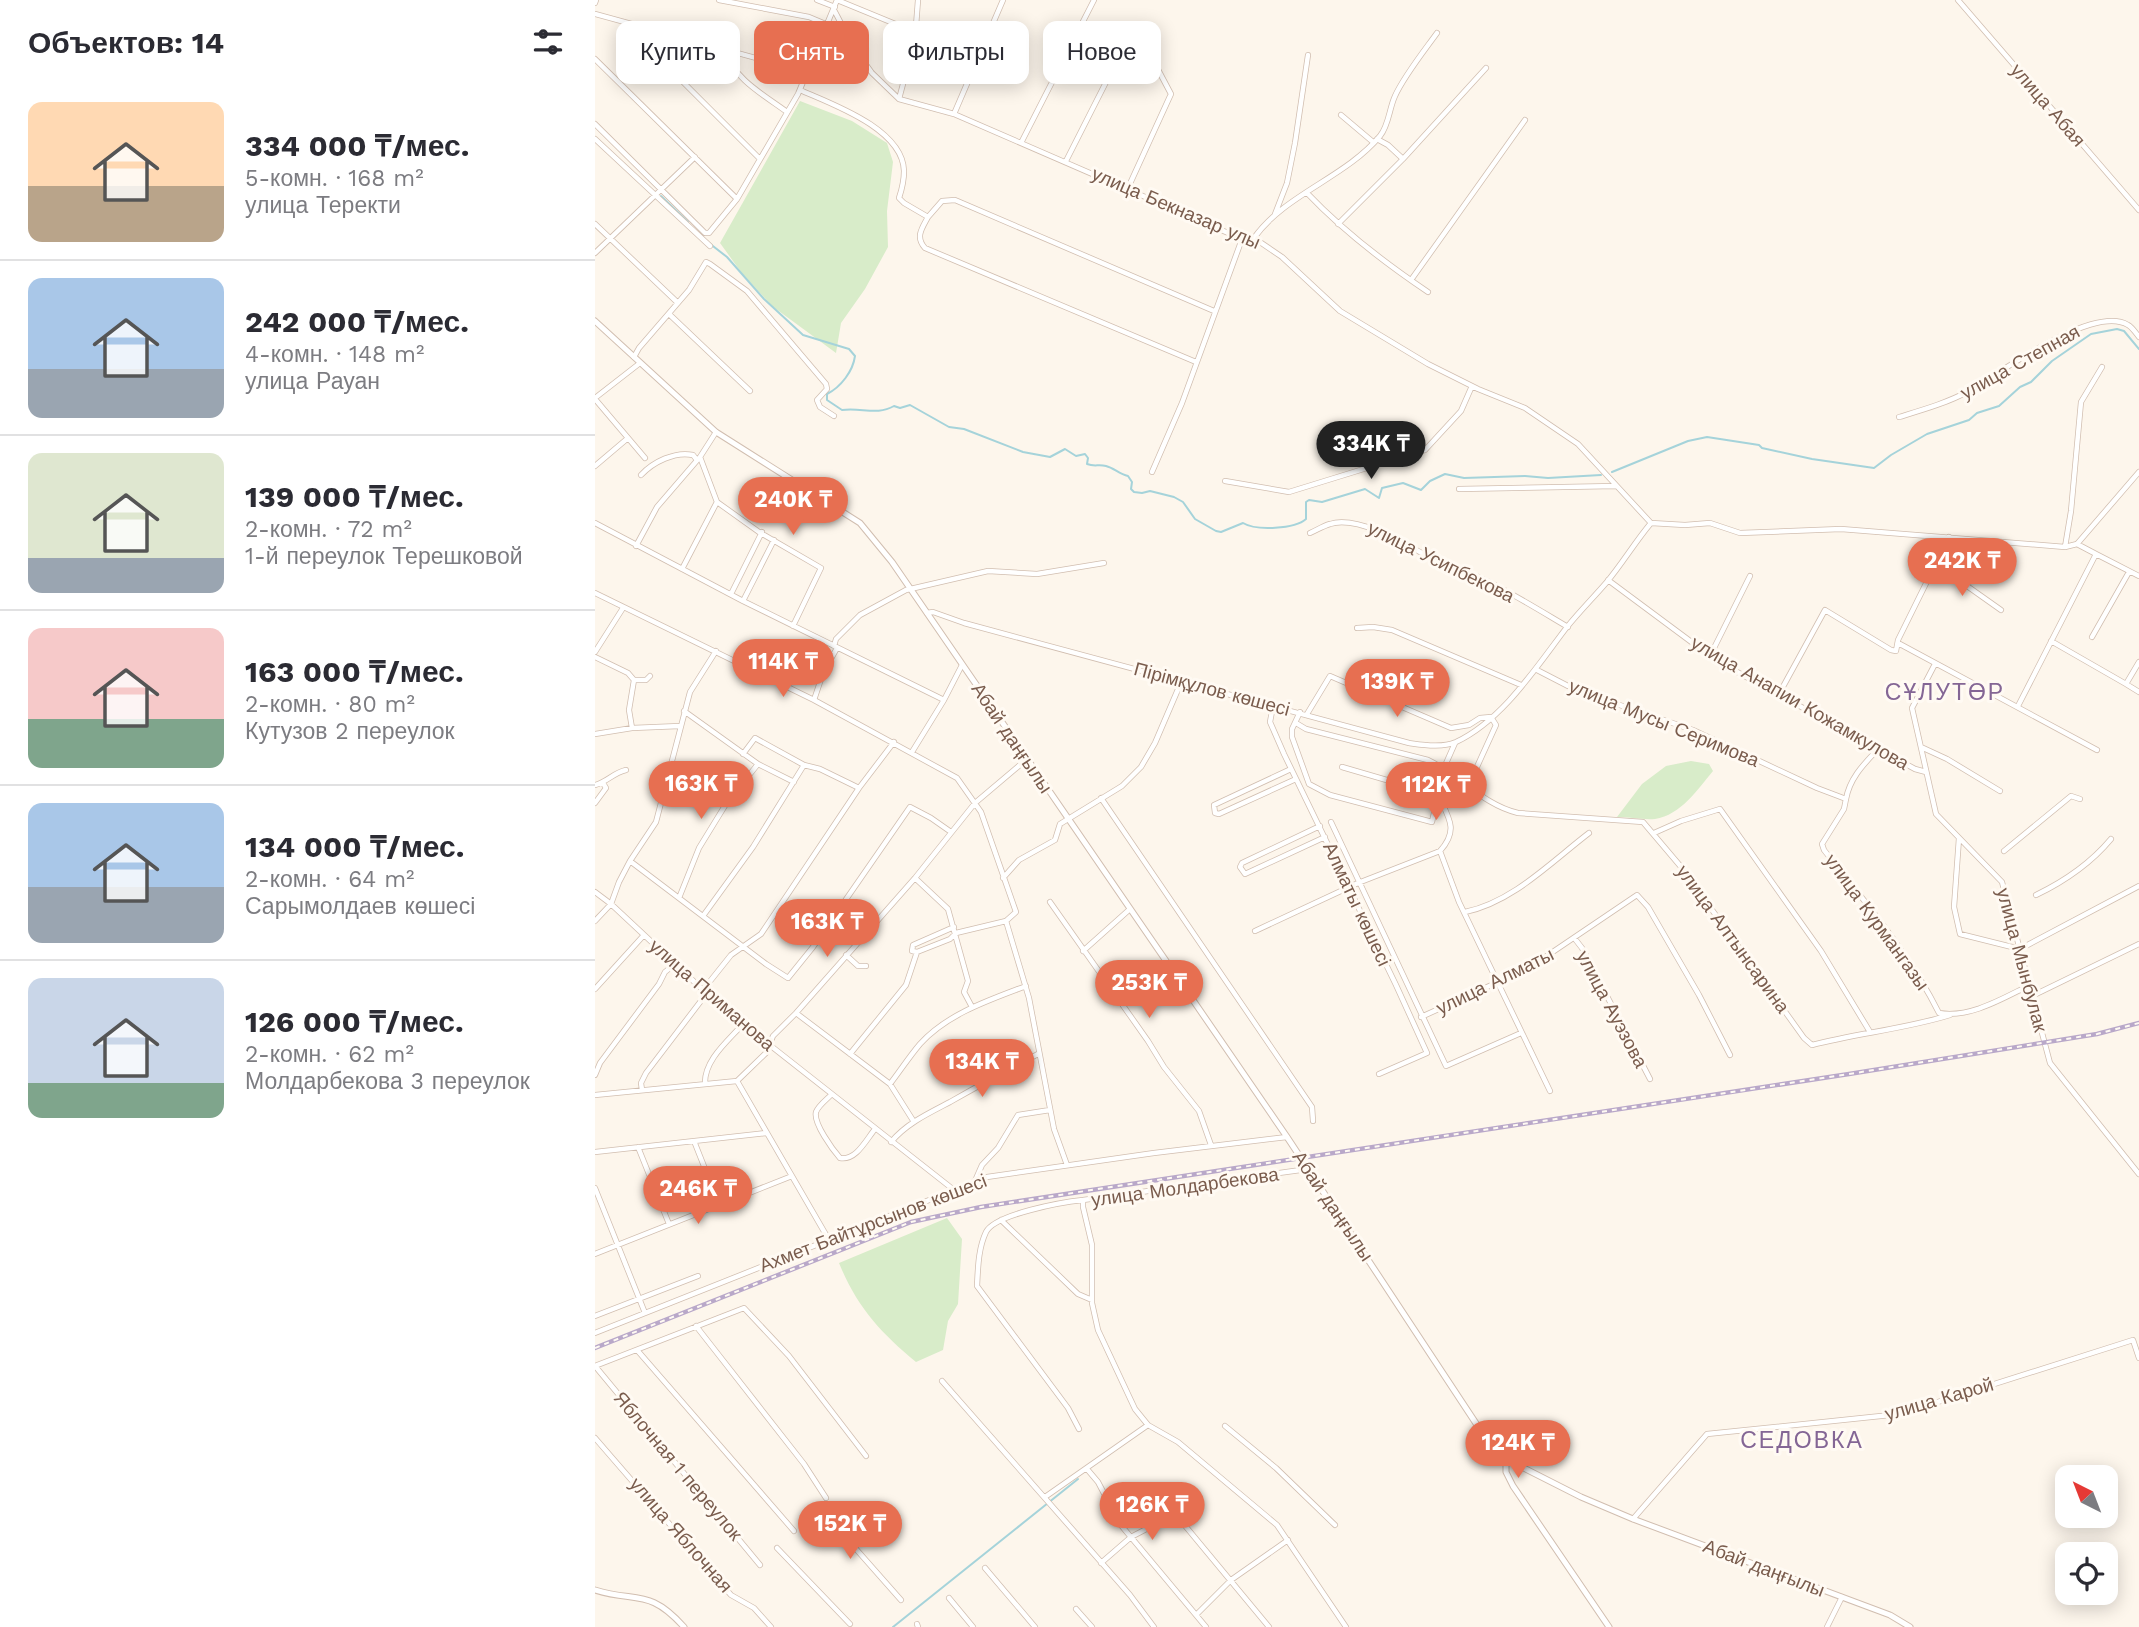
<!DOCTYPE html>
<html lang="ru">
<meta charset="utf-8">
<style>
body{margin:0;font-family:"Work Sans",sans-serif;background:#f2f2f3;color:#2b2b33;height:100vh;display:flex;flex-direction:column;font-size:26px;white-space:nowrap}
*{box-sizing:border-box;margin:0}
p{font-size:23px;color:#7c7c81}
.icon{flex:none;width:38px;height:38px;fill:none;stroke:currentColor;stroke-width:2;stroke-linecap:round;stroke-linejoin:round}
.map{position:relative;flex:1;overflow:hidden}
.details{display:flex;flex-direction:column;background:#fff;width:595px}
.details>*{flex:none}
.top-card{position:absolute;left:21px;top:21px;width:665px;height:63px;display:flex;gap:14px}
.needle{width:46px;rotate:318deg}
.buttons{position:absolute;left:1460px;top:1465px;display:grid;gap:14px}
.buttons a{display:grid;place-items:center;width:63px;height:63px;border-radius:14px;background:#fff;box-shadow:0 4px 18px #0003;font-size:35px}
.price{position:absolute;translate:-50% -60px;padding:0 16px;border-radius:24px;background:#e76f51;color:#fff;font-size:23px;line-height:46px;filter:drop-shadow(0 2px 4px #0008)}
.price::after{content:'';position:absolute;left:50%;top:42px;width:21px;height:16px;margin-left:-10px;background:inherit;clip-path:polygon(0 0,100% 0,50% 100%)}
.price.selected{background:#222;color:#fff}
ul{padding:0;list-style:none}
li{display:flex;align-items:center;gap:21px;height:175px;padding:0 28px}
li+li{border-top:2px solid #e1e1e2}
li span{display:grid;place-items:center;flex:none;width:196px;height:140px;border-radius:14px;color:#555}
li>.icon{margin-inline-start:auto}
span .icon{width:84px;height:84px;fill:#fffc;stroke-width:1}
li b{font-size:30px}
h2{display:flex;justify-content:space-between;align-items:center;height:84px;padding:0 28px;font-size:30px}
.pill{padding:0 24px;border-radius:14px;background:#fff;box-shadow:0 4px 18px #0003;font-size:24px;line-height:63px}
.pill.selected{background:#e76f51;color:#fff}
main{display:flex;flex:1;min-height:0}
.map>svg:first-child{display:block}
.green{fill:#d8ecc9}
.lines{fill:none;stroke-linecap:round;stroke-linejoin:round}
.stream{stroke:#a5d3da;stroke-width:2}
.minor-casing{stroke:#d1beb0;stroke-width:6}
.tertiary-casing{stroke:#d1beb0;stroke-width:7}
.minor{stroke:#fff;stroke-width:4.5}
.tertiary{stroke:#fff;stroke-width:5}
.rail-casing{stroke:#b9a8c9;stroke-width:4.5}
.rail{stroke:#fffaf3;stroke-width:2;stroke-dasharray:5;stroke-linecap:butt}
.labels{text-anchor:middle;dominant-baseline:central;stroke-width:6;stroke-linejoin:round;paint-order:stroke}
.street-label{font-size:19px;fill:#7a5c4d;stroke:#fffaf3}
.quarter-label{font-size:23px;letter-spacing:2px;fill:#846695;stroke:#fffaf3}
</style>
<main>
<section class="details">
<h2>Объектов: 14<svg class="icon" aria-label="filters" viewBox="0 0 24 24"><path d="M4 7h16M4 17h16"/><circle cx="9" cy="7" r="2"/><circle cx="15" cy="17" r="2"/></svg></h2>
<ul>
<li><span style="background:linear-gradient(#ffd9b3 60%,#b9a48a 0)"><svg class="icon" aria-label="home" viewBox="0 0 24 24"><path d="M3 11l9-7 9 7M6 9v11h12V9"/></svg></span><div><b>334 000 ₸/мес.</b><p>5-комн. · 168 m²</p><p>улица Теректи</p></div></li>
<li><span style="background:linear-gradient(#a9c7e8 65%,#9aa5b1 0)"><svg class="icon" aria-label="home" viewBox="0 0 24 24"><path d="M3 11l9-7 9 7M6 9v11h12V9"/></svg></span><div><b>242 000 ₸/мес.</b><p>4-комн. · 148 m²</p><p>улица Рауан</p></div></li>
<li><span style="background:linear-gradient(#dfe7d0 75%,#9aa5b1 0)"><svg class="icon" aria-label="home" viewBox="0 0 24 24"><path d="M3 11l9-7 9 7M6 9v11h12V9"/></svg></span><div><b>139 000 ₸/мес.</b><p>2-комн. · 72 m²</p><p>1-й переулок Терешковой</p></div></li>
<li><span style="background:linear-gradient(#f6c9c9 65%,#7fa58c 0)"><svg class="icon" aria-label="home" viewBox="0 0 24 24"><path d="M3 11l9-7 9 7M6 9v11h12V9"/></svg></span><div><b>163 000 ₸/мес.</b><p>2-комн. · 80 m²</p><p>Кутузов 2 переулок</p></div></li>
<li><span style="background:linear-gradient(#a9c7e8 60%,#9aa5b1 0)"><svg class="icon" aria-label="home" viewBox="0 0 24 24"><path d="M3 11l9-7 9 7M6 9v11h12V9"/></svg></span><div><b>134 000 ₸/мес.</b><p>2-комн. · 64 m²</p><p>Сарымолдаев көшесі</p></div></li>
<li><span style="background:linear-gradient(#c9d6e8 75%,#7fa58c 0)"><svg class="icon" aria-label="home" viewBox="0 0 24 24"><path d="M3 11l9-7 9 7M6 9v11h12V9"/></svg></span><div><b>126 000 ₸/мес.</b><p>2-комн. · 62 m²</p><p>Молдарбекова 3 переулок</p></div></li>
</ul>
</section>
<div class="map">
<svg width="1544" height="1627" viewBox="0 0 1544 1627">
<rect width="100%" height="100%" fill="#fdf6ec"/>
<path class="green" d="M205,101L257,121L292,143L298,162L292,211L293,247L270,289L246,323L241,353L177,306L146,272L125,243Z
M1096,761L1114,764L1118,771C1103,789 1086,815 1060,819C1048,820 1034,817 1022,817L1047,784L1071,766Z
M352,1218L367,1239L363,1304L353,1321L348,1350L321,1362C285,1332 262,1307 244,1263Z"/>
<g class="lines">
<path class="stream" d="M66,196L93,222
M114,243L132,257L169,299L208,335L254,349L260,356C258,371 246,387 232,394V400L247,410C266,407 282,416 299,406L305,408L315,405L354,427L369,429L428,452L455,457L470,449L481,456L490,454L493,458L492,464C500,467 503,464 511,466C519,468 524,474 533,476L537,482L536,489L539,492L547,493L555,491L579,497L588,502L600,519L621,531L626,532L648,523C661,531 700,529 711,519V502L714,500L727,502L770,489L784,498L787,488L808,483L826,490L835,481L850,474L869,478L930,476L953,478L1006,475
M1017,472L1093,441L1112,437L1164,445L1167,448L1217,459L1279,468L1296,455L1332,434L1374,420L1382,413L1404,406L1425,387L1436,382L1457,361L1496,334L1522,329L1529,331L1544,349
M298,1627L483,1479"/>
<defs>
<path id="minor" d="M124,0L214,17L233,25
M222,0L240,7
M242,0L320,32
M1363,0L1544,210
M0,3L1,0
M239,10L259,48L277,73L304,99L359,114L647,239L659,238L687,257L745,311L833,364L883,389L930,408L983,444L1056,523
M0,14L212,72
M47,27L49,41L60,54L164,158
M130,51C139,79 169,95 192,112
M0,59L142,199
M205,90C237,104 308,129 309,171C309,180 307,189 304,198L309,203L333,217C327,228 320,237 330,248L601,362
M304,99L320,39L323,0
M359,114L408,0
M746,115L778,142
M0,124L110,233H114L142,199L203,94L242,0
M0,139L115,246
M782,139L793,145L808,159
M426,143L499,0
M471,161L538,29L541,28L576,94L533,188
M712,193C748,231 790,263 833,292
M680,214L692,183L700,143L713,55
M333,217L347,201L360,200L619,311
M0,224L83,303
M743,224L808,159L891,68
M659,238C690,194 750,178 785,136C794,125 794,109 800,96C809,76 829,51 842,33
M0,253L100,157
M816,280L930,120
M74,314L155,391
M39,357L44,348L94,290L111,262L115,264L152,291L231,384L232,389L222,400L225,407L239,416
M0,398L45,363
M0,399L50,458
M1304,417C1327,410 1352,403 1374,391C1405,373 1498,304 1533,325C1537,327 1541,333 1544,337
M105,457L122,502L164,532L226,568L198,626
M0,466L33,438
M557,472L587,403L647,239
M46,475C58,462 80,451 98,455L102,460
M630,481L694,492L830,450L866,411L877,386
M864,489L1021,486
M0,523L148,601L349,700
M1056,523L1090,525L1115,523L1145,533L1246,529L1470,547L1482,544L1544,472
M715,533C722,530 728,526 735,524C767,514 823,552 852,567C878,568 947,612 973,627
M41,546L62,507L105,457L121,432
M1470,547L1476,511L1486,402L1507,367
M1501,554L1544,576
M87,569L122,502
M1338,569L1365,581L1406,610
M1013,580L1122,661L1320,769L1331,772
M0,593L219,700L362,778L386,812L421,912L411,921L434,998L459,1129L472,1165
M136,594L167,532
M148,601L179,540
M332,613L338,612L369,623L814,743C829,745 847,748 861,742C908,720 942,666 972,627C984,612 998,598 1011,583C1027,564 1040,542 1056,523
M762,628L778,627L797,630L926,685
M1497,637L1534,572
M1456,641L1531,684
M1303,643L1502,750
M239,646L241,639L265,615L311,590L393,571L442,574L509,563
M0,652L28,608
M1115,656L1155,576
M0,657L33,673L39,680H51L55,676
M1544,662L1531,684L1544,692
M1340,664L1317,708L1341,814L1407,882L1455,1063L1544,1174
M942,670L973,686L1007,699L1098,730L1222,788L1251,799L1249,809L1227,844L1229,850C1270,902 1314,953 1344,1013C1373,1018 1403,1001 1429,988L1434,983
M1184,694L1230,610L1296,650L1301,651L1303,640L1354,537
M219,700L228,673L242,648
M678,706L675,722L689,754L801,985L832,1053L784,1074
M1423,706L1501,554L1482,544
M89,711L163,764L199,782
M705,712L697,729V737L714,784L735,795L837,822L849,768L860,743
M712,714L735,676L856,728L874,725L885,718L896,717L901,725L881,769L869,784
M701,723L711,729L833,760C865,775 888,805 923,813L1048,822L1087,868L1209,1038L1217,1045C1263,1033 1310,1029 1355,1015
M37,728L34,710L39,680
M0,734L37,728L85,726
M1326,747L1352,759L1405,791
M317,752L349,700L367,665
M148,754L160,738L209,765L225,769L264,788
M747,767L843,795C854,818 864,830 845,851
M696,769L619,805L620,813L624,814L701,779
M0,785C12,782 18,773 31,770
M506,798L717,1107L718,1121
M1251,799C1255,777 1270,763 1284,748
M0,803L11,788L8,783
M736,822L851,1066L926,1033
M725,826L647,863L645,867L650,874L730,837
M1059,833L1086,821L1125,809L1226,951L1275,1032
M1364,838L1359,907L1365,934L1425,949L1544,886
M845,851L864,902L955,1091
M1409,851L1476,796L1485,799
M35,861L171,964L193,978L218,947L315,807L336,818L356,832
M320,878L353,909L373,981L369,992L377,1007
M408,878L424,860L460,840L465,824L527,786L546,767L560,743L587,680
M0,892L16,904L108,990L148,1024L359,1190
M1441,895C1468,882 1496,863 1516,839
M84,898L104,848L131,804L163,764
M455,902L553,1041L569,1067L604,1111L616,1145
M870,912C918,902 956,862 994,833
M108,916L158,847L209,765
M0,921L16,904L24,882L35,861L61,822L95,692L121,651
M359,927L318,945L317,951L322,952L355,939L361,933L411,921
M660,931L763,883L845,851
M980,939L987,948L1055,1079
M488,951L535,909
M251,955L263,966H271
M0,989L49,935
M108,990L136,955L166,934L264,788L299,742
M1437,996L1544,944
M201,1013L295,1084L319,1122
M826,1017L934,968L1042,895L1053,907L1104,995L1135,1055
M255,1054L311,985L322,952
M0,1075L5,1063L64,984L70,972L80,964
M142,1081L234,1240
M110,1084C109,1060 133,1041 148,1024
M295,1084C305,1071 314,1057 325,1044C352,1014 394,1000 431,986
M47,1090L46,1083L51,1073L112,993
M0,1095L142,1081L171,1053L178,1036L201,1013L320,878L380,803L432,759
M236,1095C232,1099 223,1106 221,1112C218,1123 238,1150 245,1158C261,1161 271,1140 280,1129
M99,1141L124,1204
M296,1142C312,1123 334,1113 355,1102C385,1085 414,1069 443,1054
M43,1147L74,1224
M0,1152L172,1133
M713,1169L488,1200V1207L497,1245V1303L503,1330L540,1409L553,1425L583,1442L682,1525L751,1627
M380,1181L387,1165L403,1148L423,1115L455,1110
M0,1188L50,1313
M406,1220L483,1294L497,1300
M0,1254L197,1176
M0,1316L103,1276
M101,1326L209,1464L231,1498
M0,1333L392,1177L559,1153L692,1137
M42,1350L199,1531
M0,1366L149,1308L194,1356L271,1456
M0,1366L165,1565
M347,1381L535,1595L559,1627
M630,1426L681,1468L740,1525
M484,1429L473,1408L382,1286C383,1269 383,1249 391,1232C400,1214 468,1202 488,1200
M0,1438L136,1595L159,1608L176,1627
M492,1469L503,1482L525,1524L611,1627
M450,1497L553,1425
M223,1506L306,1600
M1038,1519L1112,1434L1305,1414L1538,1340L1544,1358
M182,1548L255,1624
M506,1563L536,1537L578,1515L582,1516L674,1627
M390,1568L440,1627
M354,1598L378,1627
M481,1609L497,1627
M601,1615L636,1580L693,1540
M322,1624L323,1627
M1232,1627L1247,1597"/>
<path id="tertiary" d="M0,321L121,432L265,523L297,562L692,1137L888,1434L911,1459L986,1497L1038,1519L1295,1615L1315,1627
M911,1459V1472L918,1486L1014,1627
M0,1590C42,1603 54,1588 89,1627"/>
</defs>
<use href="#minor" class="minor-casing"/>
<use href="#tertiary" class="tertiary-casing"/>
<use href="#minor" class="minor"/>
<use href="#tertiary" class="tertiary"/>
<defs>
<path id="rail" d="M0,1348L316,1222L386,1207L1254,1074L1502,1034L1544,1023"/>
</defs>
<use href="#rail" class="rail-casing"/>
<use href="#rail" class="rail"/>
</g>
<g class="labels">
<g class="street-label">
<text transform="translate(1453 105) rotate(49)">улица Абая</text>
<text transform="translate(581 208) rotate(23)">улица Бекназар улы</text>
<text transform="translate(1425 362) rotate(-29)">улица Степная</text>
<text transform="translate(846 562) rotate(26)">улица Усипбекова</text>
<text transform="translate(617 689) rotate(15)">Пірімқұлов көшесі</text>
<text transform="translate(1205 703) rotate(30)">улица Анапии Кожамкулова</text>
<text transform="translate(1069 723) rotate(22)">улица Мусы Серимова</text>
<text transform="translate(417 738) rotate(56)">Абай даңғылы</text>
<text transform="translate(762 904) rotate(65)">Алматы көшесі</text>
<text transform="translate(1282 922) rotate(54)">улица Курмангазы</text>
<text transform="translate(1138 939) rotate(54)">улица Алтынсарина</text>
<text transform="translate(1427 960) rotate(75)">улица Мынбулак</text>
<text transform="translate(900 981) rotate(-26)">улица Алматы</text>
<text transform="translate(117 995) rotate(41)">улица Приманова</text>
<text transform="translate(1017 1009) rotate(62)">улица Ауэзова</text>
<text transform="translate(590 1187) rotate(-8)">улица Молдарбекова</text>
<text transform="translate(738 1206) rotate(56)">Абай даңғылы</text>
<text transform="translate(278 1223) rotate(-21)">Ахмет Байтұрсынов көшесі</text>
<text transform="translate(1344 1399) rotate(-16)">улица Карой</text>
<text transform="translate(83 1466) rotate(50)">Яблочная 1 переулок</text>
<text transform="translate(86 1535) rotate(49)">улица Яблочная</text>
<text transform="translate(1169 1568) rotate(21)">Абай даңғылы</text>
</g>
<g class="quarter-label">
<text x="1350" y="692">СҰЛУТӨР</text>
<text x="1207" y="1440">СЕДОВКА</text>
</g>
</g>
</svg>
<div class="buttons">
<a><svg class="needle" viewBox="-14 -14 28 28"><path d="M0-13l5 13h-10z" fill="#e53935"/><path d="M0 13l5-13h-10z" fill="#7c7c81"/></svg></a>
<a><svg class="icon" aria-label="locate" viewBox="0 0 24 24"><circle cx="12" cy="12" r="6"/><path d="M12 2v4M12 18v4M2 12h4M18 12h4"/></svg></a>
</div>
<b class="price selected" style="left:776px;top:481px">334K ₸</b>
<b class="price" style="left:198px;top:537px">240K ₸</b>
<b class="price" style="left:1367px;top:598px">242K ₸</b>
<b class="price" style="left:188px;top:699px">114K ₸</b>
<b class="price" style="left:802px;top:719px">139K ₸</b>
<b class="price" style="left:106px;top:821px">163K ₸</b>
<b class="price" style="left:841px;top:822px">112K ₸</b>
<b class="price" style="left:232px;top:959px">163K ₸</b>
<b class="price" style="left:554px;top:1020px">253K ₸</b>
<b class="price" style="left:387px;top:1099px">134K ₸</b>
<b class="price" style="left:103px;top:1226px">246K ₸</b>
<b class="price" style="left:923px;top:1480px">124K ₸</b>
<b class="price" style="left:557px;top:1542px">126K ₸</b>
<b class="price" style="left:255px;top:1561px">152K ₸</b>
<div class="top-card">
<a class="pill">Купить</a>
<a class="pill selected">Снять</a>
<a class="pill">Фильтры</a>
<a class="pill">Новое</a>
</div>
</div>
</main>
